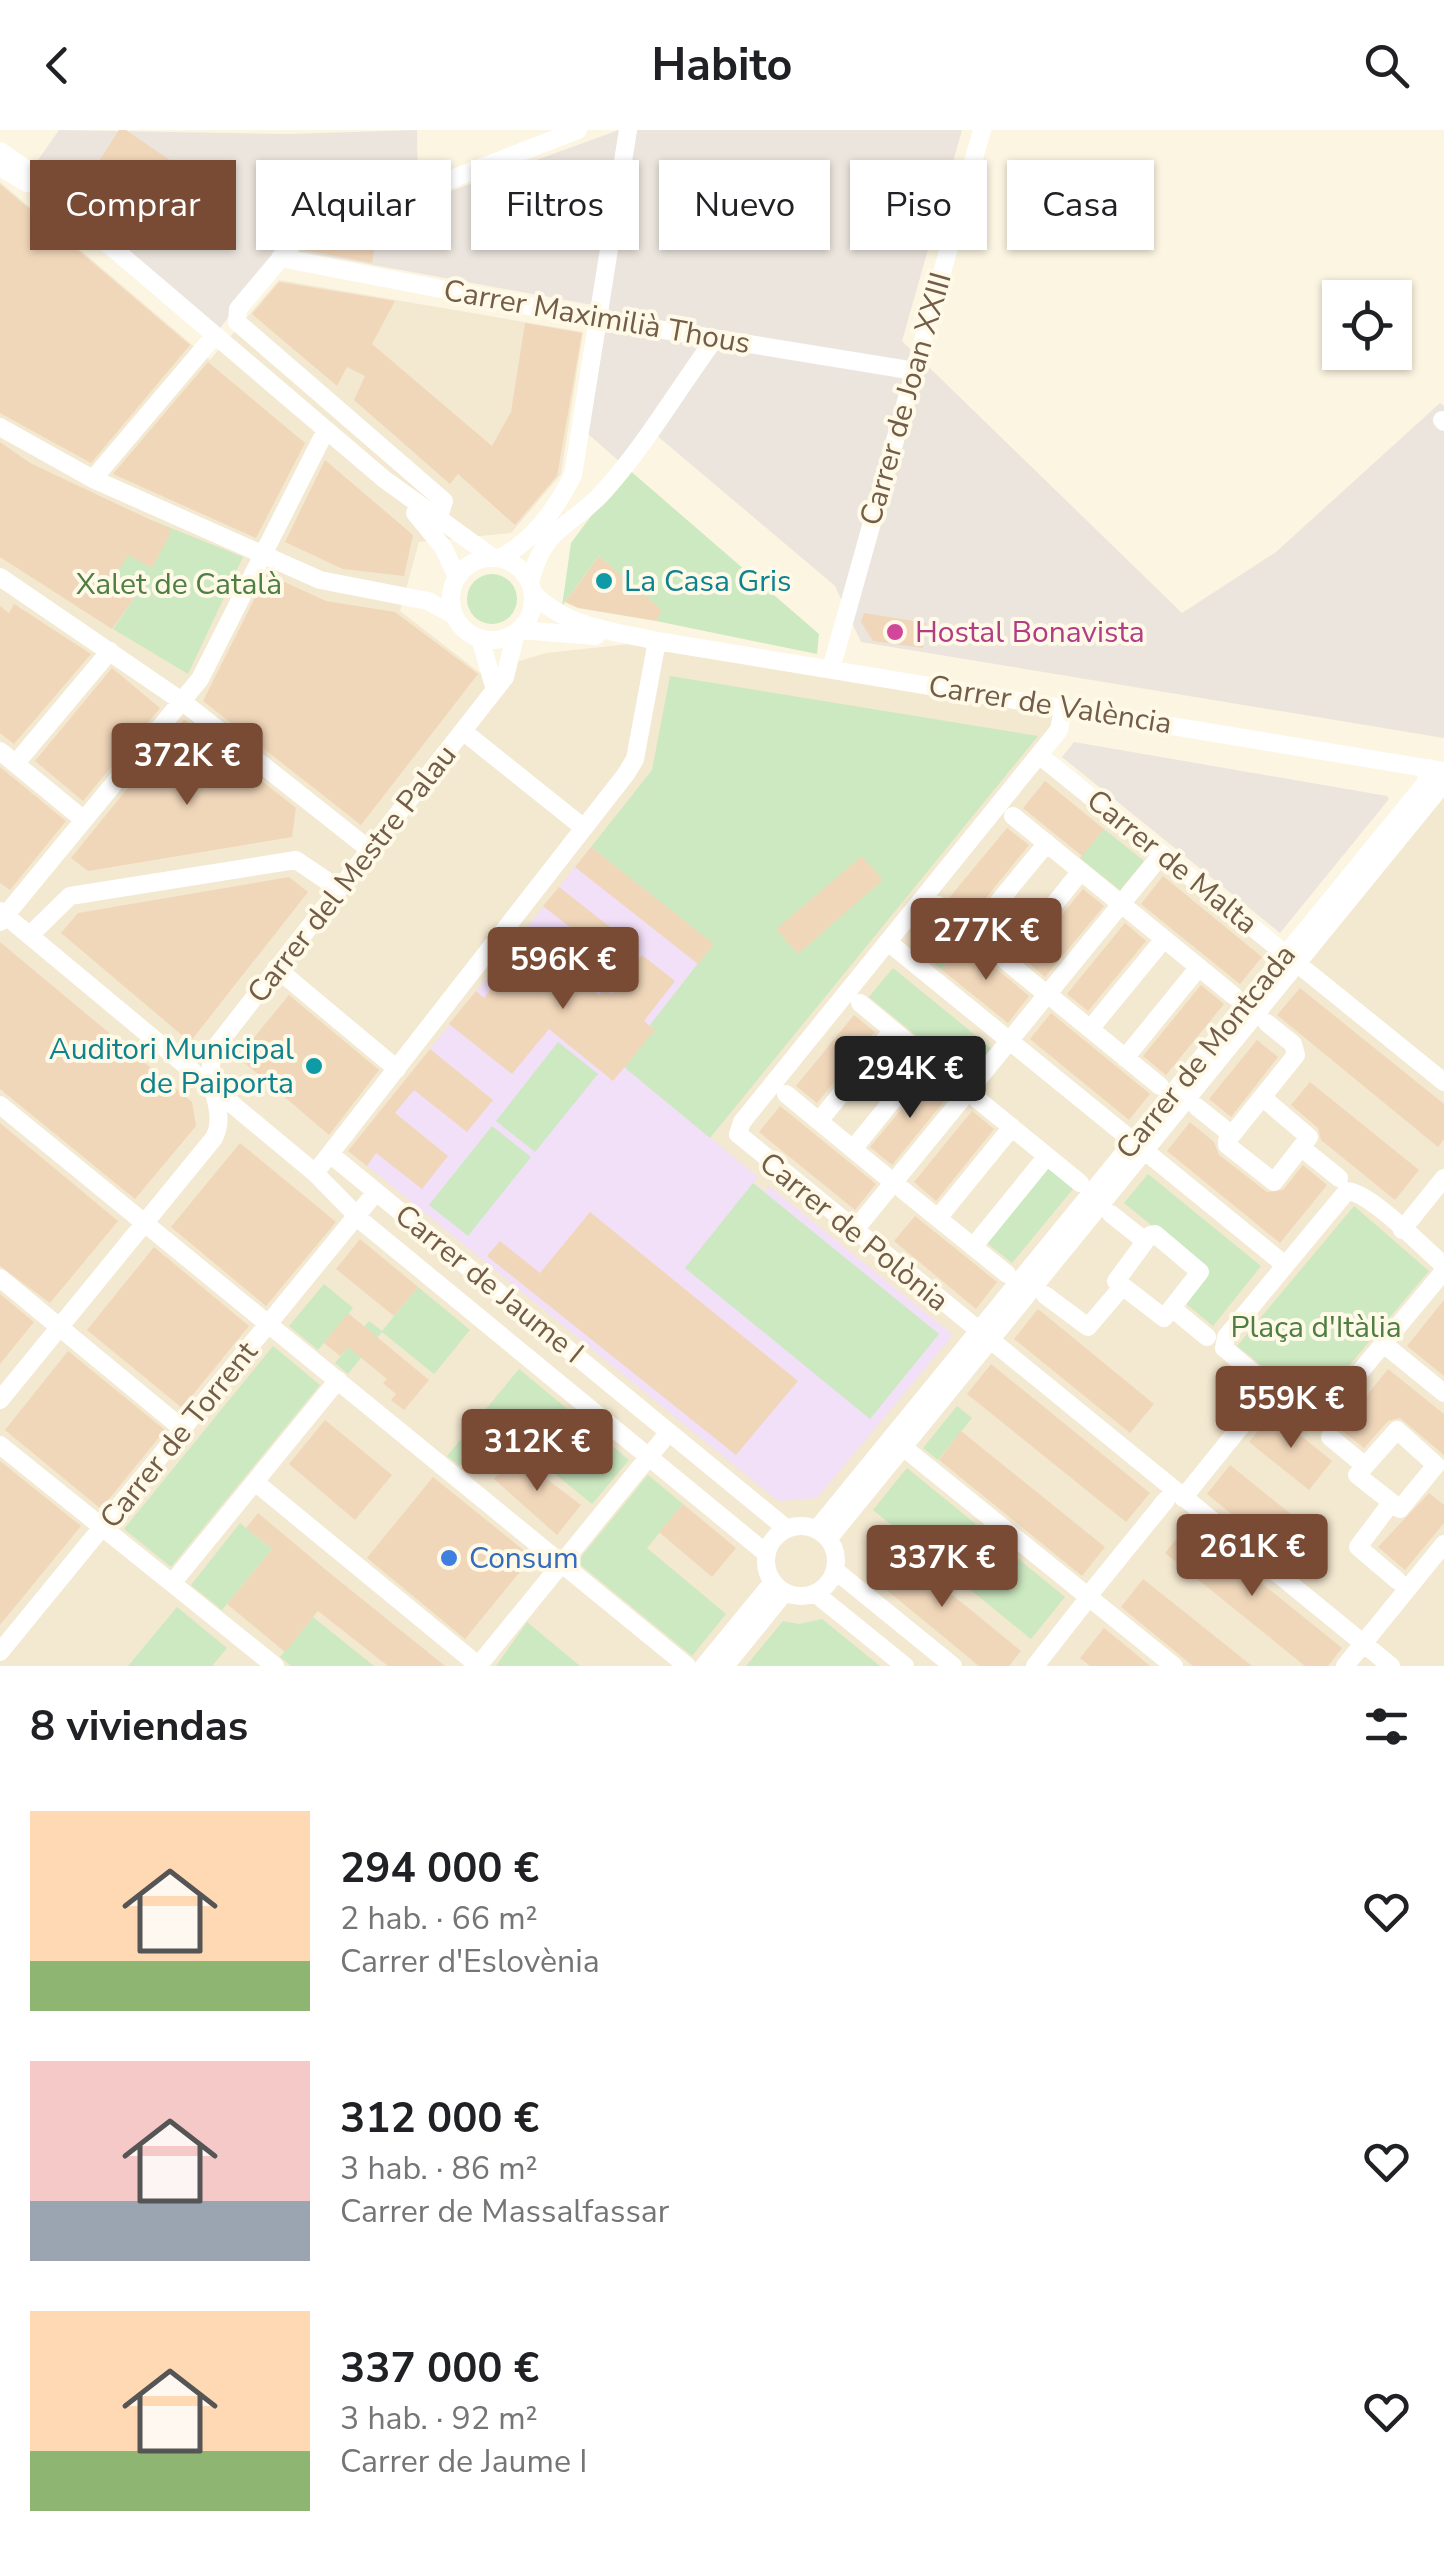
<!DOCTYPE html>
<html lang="es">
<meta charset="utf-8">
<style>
body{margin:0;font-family:"Nunito Sans",sans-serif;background:#f6f6f6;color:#202124;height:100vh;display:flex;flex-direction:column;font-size:38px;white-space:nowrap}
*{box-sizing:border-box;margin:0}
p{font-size:32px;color:#757577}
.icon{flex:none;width:55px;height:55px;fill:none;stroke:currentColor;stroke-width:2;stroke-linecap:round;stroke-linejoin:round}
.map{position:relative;height:1536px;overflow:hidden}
.panel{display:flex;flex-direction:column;background:#fff;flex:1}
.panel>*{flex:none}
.hud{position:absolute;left:30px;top:30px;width:1385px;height:90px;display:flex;gap:20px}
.fabs{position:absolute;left:1322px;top:150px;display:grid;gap:20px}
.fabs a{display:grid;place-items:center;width:90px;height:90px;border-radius:0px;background:#fff;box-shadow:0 2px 8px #0004;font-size:50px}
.price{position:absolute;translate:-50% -85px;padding:0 22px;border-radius:10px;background:#794b34;color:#fff;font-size:32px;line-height:65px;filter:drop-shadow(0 2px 5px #0008)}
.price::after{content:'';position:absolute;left:50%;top:60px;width:30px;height:22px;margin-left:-15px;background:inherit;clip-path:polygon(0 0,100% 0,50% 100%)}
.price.selected{background:#222;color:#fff}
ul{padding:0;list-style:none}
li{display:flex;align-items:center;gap:30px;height:250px;padding:0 30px}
li span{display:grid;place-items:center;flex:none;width:280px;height:200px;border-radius:0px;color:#555}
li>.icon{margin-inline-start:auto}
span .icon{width:120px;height:120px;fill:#fffc;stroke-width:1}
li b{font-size:42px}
h2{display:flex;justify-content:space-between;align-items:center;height:120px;padding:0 30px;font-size:42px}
.chip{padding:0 35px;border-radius:0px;background:#fff;box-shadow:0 2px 8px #0004;font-size:35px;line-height:90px}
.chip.selected{background:#794b34;color:#fff}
header{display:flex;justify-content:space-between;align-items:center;height:130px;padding:0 30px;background:#fff;font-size:45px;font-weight:700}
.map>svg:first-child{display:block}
.residential{fill:#f3e8d0}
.industrial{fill:#ebe5dd}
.education{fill:#f2dff8}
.green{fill:#cce9c1}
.building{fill:#f1d7ba}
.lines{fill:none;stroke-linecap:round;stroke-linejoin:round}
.minor{stroke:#fff;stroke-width:18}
.culture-dot{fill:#0f9aa8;stroke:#fff9e8;stroke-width:4}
.hotel-dot{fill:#d1479c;stroke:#fff9e8;stroke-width:4}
.shop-dot{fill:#3f7fe0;stroke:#fff9e8;stroke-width:4}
.labels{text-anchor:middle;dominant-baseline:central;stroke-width:8;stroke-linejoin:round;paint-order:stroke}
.street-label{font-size:30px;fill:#735d49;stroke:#fff9e8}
.culture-label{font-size:30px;fill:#0d838f;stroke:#fff9e8;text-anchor:start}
.park-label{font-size:30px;fill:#4e7e43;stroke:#fff9e8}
.hotel-label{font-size:30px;fill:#b23c85;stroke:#fff9e8;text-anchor:start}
.shop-label{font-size:30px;fill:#366cbe;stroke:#fff9e8;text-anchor:start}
</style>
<header><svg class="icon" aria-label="back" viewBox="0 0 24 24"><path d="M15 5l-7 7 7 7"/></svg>Habito<svg class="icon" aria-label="search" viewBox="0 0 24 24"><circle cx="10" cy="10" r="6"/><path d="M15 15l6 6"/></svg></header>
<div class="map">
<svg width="1444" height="1536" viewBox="0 0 1444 1536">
<rect width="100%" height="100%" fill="#fcf5e2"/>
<path class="residential" d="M0,52L210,230L279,150L583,202L561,344L511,403L419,412L400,481L480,543L546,523L657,511L1063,578L1040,625L1297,833L1444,645V1536H0Z"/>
<path class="industrial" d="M59,0L288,4L417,0L418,73L619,0H962L902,211L1182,483L1276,422L1440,273L1444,276V608L861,512L835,456L655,304L627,338L588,304L609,178L281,118L215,205L38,30Z
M1074,612L1387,666L1389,669L1280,803L1062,627Z"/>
<path class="education" d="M591,717L714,814L650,895L655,900L625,938L758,1047L754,1053L765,1061L769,1056L953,1205L817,1368L778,1371L349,1021Z"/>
<path class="green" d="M627,338L819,504L817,524L656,491L661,480L599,426L562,476L571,413Z
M146,388L243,427L188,544L113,499L135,467L110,454Z
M467 469a25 25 0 1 1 50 0a25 25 0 1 1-50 0Z
M670,546L1038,606L710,1008L624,937L654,900L650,895L713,814L591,717L652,640Z
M1104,699L1144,731L1120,760L1080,728Z
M935,786L965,810L942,840L911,815Z
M893,838L991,918L967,947L869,867Z
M558,912L598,944L535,1022L496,991Z
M492,996L531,1027L468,1106L429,1075Z
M1045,1035L1073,1059L1012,1133L983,1110Z
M1148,1044L1261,1136L1213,1196L1184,1172L1208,1141L1124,1073Z
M753,1053L939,1204L870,1289L685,1138Z
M1354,1076L1429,1141L1314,1277L1237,1216Z
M324,1154L353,1178L318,1220L289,1196Z
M418,1157L470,1200L434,1244L382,1202L348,1244L335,1233L369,1191L382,1201Z
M273,1216L320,1255L171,1437L124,1399Z
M519,1239L629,1330L592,1374L495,1295L460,1336L447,1326Z
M957,1276L972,1288L938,1330L923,1318Z
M907,1338L1065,1467L1031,1509L873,1380Z
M648,1345L683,1374L647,1418L726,1484L692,1526L577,1432Z
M240,1393L272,1419L222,1480L191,1455Z
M177,1477L227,1518L212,1536H128Z
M313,1487L374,1536H291L280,1527Z
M822,1489L880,1536H746L783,1491L799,1494Z
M527,1492L580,1536H496Z"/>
<path class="building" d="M119,0H126L174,33L138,89L129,81L116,96L76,67Z
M0,54L190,215L91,333L0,283Z
M381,76L372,133L304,120L340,77Z
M279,152L395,171L372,214L492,316L511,282L525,193L582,203L557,346L515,395L458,344L450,354L354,270L365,246L347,237L337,256L252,184Z
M208,232L305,313L256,408L113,344Z
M0,312L30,333L172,400L152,438L128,425L110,454L135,467L112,499L0,427Z
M325,330L413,405L404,446L343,439L285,412Z
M599,426L662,480L656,491L578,478L565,472Z
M267,444L326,471L395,482L478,544L361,695L203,571Z
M14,474L91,524L14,614L0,603V476L9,483Z
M864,483L926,493L923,518L873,511L861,492Z
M112,538L160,578L83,671L35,631Z
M184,589L296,678L292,707L88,741L71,728Z
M0,637L66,691L10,760L0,753Z
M1045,651L1104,699L1082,726L1023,678Z
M1007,698L1029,715L971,786L949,768Z
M591,717L714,814L698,834L575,737Z
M862,726L883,750L798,824L776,799Z
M1163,746L1262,827L1240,854L1141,774Z
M289,747L308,762L190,912L61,803L78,783Z
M559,757L624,808L608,827L543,776Z
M1083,759L1104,776L1045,847L1025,830Z
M1125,793L1146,811L1088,881L1067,864Z
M530,810L599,865L604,859L612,864L642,825L675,851L644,891L655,900L613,951L549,899L512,944L449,894L476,861L484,868Z
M0,812L192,972L196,996L135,1069L0,959Z
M964,812L1029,866L1008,893L942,840Z
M1201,855L1224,874L1166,945L1143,926Z
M1300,858L1444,974V1009L1438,1017L1277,885Z
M289,865L379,940L329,1005L238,927Z
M1051,883L1150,964L1129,990L1030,909Z
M854,885L875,902L817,973L796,956Z
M1257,910L1278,927L1231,987L1209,969Z
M430,919L493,970L467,1002L414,960L395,983L448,1026L422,1059L376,1023L367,1036L348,1021Z
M929,946L950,964L892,1035L870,1017Z
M1310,952L1419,1040L1395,1070L1321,1010L1318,998L1291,975Z
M780,976L876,1054L855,1080L759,1002Z
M972,981L994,999L936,1071L914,1052Z
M1190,992L1214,1012L1219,1025L1267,1062L1283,1060L1303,1035L1327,1055L1280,1113L1167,1021Z
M0,993L118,1091L50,1173L0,1136Z
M240,1013L336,1092L266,1176L171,1097Z
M590,1082L798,1251L736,1325L487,1126L500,1111L540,1143Z
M915,1086L997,1152L976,1179L894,1111Z
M360,1109L418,1157L394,1186L336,1139Z
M154,1117L249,1196L182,1278L87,1200Z
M0,1164L34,1192L0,1234Z
M1444,1170V1246L1407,1216Z
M1038,1179L1154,1274L1130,1303L1014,1209Z
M348,1183L429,1250L404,1280L391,1270L396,1264L383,1253L387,1249L348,1217L340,1226L324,1213Z
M68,1221L165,1300L101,1379L5,1300Z
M991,1234L1150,1363L1126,1392L967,1264Z
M1388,1239L1444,1284V1325L1400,1288L1388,1291L1364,1318L1340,1299Z
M1273,1283L1332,1331L1309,1360L1249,1312Z
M325,1290L392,1345L355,1390L289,1334Z
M961,1301L1105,1417L1082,1446L939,1330Z
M514,1324L581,1375L557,1405L494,1349Z
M0,1331L81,1396L0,1495Z
M1230,1335L1313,1402L1289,1431L1207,1364Z
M433,1347L532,1427L465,1509L367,1428Z
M1429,1363L1444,1375V1393L1405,1440L1378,1417Z
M683,1374L736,1418L712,1447L659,1402Z
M258,1383L326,1440L445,1536H388L318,1481L285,1522L273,1512L227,1474L272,1419L246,1398Z
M1188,1394L1342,1518L1328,1536H1305L1165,1423Z
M890,1414L1021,1521L1009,1536H979L866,1443Z
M1143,1449L1187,1484L1252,1536H1193L1121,1477Z
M1104,1498L1131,1520L1150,1536H1090L1080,1528Z"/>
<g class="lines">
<path class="minor" d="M0,21L33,44L61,74L384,349L492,427
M0,37L27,53
M280,128L596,189L915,241
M1442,290L1444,292
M0,297L93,349L320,450L428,471L454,485
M93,349L215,205
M415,383L443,417L457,447
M438,390L444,371L237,192L238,179L338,60L428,58L578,0
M451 469a41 41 0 1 1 82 0a41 41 0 1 1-82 0Z
M500,428C533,411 557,377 573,345L628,0
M0,447L183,572L370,720
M530,452C545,393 572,398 605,360C646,314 678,259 714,210
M533,463C565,497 612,501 657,511L1444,641
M520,500L596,506
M480,508L495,560
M831,539L982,0
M1063,578L1059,600L742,992L738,1004L1391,1536
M464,602L584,698
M0,621L84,690
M1039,625L1444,952
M16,633L110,521
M1013,686L1115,769
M938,775L1039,858
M0,781L315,1043L364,1093L767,1424
M1130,781L1234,866
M0,792L200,549L326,300
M973,803L1047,713
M30,805L70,766L296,730L339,759
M888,812L1285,1135
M1008,832L1081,741
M276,838L397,939
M1056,871L1160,956
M860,873L963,958
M1090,899L1164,809
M1125,928L1199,837
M786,964L888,1048
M1262,967L1309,1007L1274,1052L1227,1015V1011L1296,925L1293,914L1267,893
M977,969L1080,1053
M0,975L687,1536
M1197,977L1232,1005
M819,991L893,900
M1302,1018L1339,1048
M853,1019L927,928
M330,1024L787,1399
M315,1043L626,644L635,629L657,511
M903,1060L1007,1144
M1111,1084L1145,1111
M938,1088L1012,997
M1402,1100L1444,1048
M853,1102L1162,724
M1155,1104L1200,1142L1164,1188L1116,1151L1150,1105Z
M973,1117L1047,1026
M1444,1140L1440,1132C1421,1115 1369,1062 1347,1061L1226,1207L1224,1218L1309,1290L1319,1291L1444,1141
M0,1148L184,1300
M1045,1165L1088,1197L1122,1157
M1172,1178L1207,1207
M1385,1215L1444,1263
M0,1270L214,1008C230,976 197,951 218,914L505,547L516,503
M1397,1300L1436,1335L1400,1379L1357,1345Z
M1330,1307L1364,1335
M0,1315L275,1536
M903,1317L1174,1536
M255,1352L479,1536
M1183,1368L1271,1259
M1391,1373L1358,1417L1398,1451
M766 1431a35 35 0 1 1 70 0a35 35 0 1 1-70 0Z
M817,1399L1425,654L1429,638
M829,1408L1444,653
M836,1441L953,1536
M173,1452L338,1250
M1093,1460L1166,1370
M816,1464L905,1536
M0,1522L376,1062
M478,1536L669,1302
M704,1536L773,1452
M725,1536L785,1462
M1035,1536L1082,1476
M1345,1536L1444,1414"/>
</g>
<g class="culture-dot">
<circle cx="604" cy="451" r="10"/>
<circle cx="314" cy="936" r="10"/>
</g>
<circle class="hotel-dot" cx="895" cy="502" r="10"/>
<circle class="shop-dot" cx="449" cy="1428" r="10"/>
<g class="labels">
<g class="street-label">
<text transform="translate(597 187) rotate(10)">Carrer Maximilià Thous</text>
<text transform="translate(906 269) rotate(-74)">Carrer de Joan XXIII</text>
<text transform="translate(1050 575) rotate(9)">Carrer de València</text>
<text transform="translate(1172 732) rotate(39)">Carrer de Malta</text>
<text transform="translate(352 744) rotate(-52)">Carrer del Mestre Palau</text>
<text transform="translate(1206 922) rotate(-51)">Carrer de Montcada</text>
<text transform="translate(854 1102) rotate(39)">Carrer de Polònia</text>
<text transform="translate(489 1154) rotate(39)">Carrer de Jaume I</text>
<text transform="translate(179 1305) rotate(-51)">Carrer de Torrent</text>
</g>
<g class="culture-label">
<text x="624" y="451">La Casa Gris</text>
<text x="294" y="919" text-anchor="end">Auditori Municipal<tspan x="294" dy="34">de Paiporta</tspan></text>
</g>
<g class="park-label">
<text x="179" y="454">Xalet de Català</text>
<text x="1316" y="1197">Plaça d'Itàlia</text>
</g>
<g class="hotel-label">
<text x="915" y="502">Hostal Bonavista</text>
</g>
<g class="shop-label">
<text x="469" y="1428">Consum</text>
</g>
</g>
</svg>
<div class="fabs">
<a><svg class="icon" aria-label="locate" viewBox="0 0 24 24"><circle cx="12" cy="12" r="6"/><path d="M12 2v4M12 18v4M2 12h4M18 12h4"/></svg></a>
</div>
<b class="price" style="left:187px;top:678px">372K €</b>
<b class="price" style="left:986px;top:853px">277K €</b>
<b class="price" style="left:563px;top:882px">596K €</b>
<b class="price selected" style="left:910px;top:991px">294K €</b>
<b class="price" style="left:1291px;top:1321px">559K €</b>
<b class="price" style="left:537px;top:1364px">312K €</b>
<b class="price" style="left:1252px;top:1469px">261K €</b>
<b class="price" style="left:942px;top:1480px">337K €</b>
<div class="hud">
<a class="chip selected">Comprar</a>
<a class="chip">Alquilar</a>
<a class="chip">Filtros</a>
<a class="chip">Nuevo</a>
<a class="chip">Piso</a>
<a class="chip">Casa</a>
</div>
</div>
<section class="panel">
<h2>8 viviendas<svg class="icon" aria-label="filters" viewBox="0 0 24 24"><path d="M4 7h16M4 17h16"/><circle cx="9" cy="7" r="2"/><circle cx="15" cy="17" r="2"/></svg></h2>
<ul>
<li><span style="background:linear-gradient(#ffd9b3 75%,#8fb573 0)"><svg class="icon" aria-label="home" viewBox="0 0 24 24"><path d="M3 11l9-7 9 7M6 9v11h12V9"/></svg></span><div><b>294 000 €</b><p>2 hab. · 66 m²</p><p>Carrer d'Eslovènia</p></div><svg class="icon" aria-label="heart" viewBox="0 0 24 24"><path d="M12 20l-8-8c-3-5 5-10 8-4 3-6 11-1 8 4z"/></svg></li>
<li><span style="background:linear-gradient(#f6c9c9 70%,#9aa5b1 0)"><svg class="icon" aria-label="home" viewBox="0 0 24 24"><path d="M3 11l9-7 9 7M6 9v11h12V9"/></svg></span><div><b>312 000 €</b><p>3 hab. · 86 m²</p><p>Carrer de Massalfassar</p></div><svg class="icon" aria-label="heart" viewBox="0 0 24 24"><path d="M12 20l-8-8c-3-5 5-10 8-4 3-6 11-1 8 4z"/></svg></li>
<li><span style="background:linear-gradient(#ffd9b3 70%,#8fb573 0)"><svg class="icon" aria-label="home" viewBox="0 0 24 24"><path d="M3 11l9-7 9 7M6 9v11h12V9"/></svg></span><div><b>337 000 €</b><p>3 hab. · 92 m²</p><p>Carrer de Jaume I</p></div><svg class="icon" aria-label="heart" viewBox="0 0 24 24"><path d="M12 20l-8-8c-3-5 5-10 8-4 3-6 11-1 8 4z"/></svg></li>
</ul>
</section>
